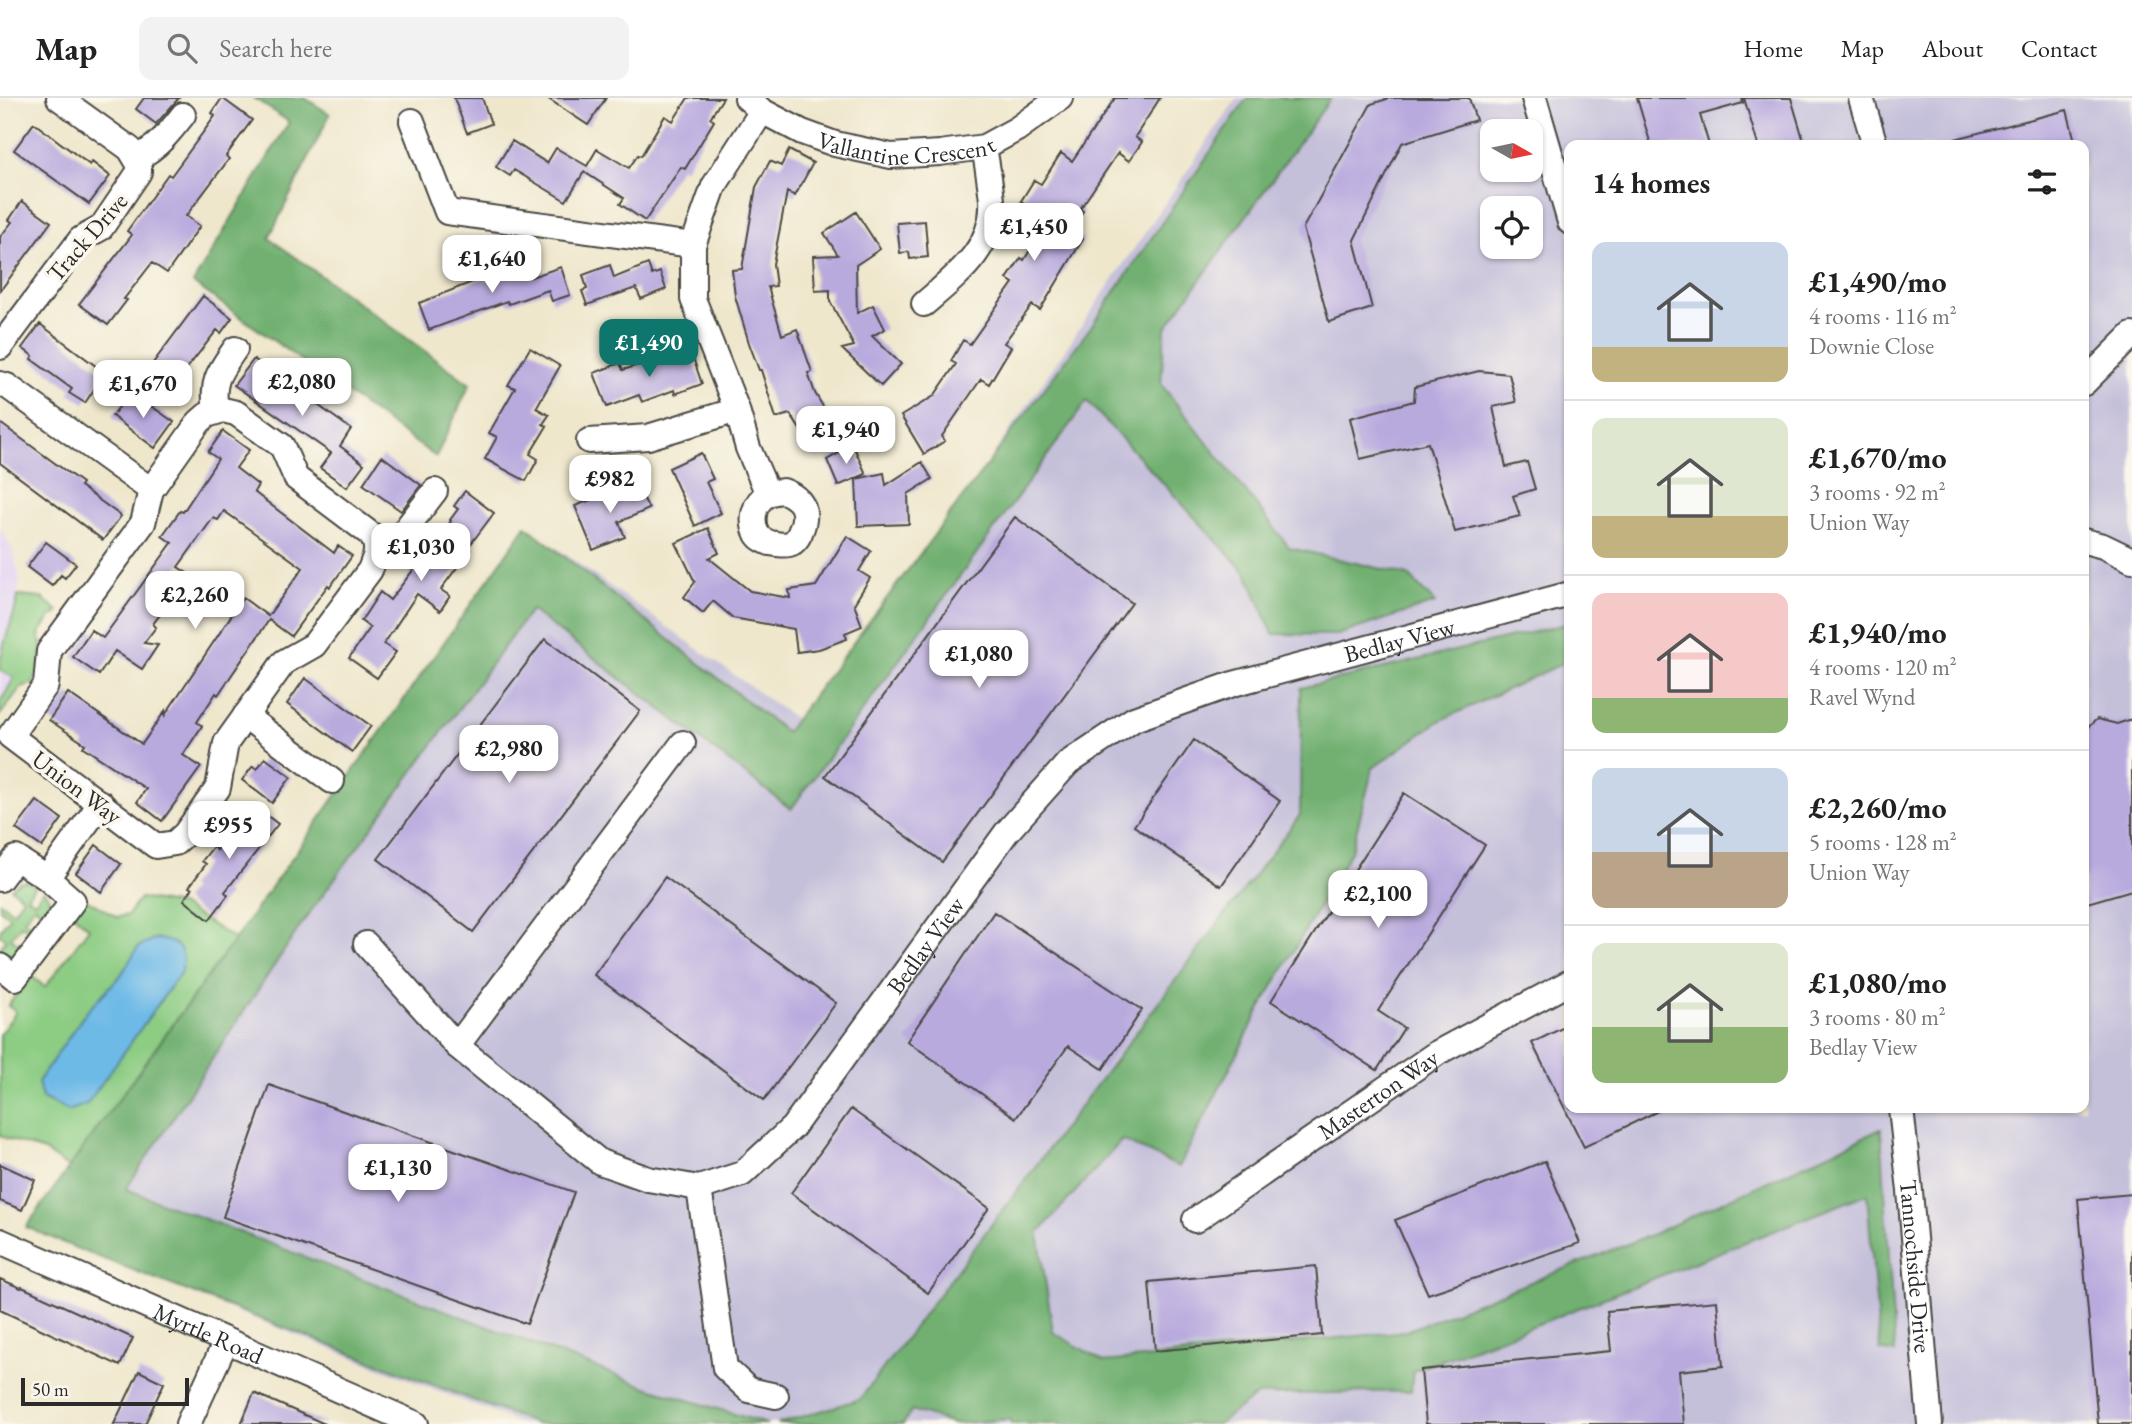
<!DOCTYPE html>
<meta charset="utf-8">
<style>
body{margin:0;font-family:"EB Garamond",serif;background:#f2f2f2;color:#222;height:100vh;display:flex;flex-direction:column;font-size:26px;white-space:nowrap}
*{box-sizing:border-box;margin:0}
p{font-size:23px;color:#767676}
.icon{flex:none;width:38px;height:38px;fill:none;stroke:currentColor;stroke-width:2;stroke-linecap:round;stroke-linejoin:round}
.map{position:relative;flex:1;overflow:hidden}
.sheet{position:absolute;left:1564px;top:42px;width:525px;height:973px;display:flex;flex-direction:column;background:#fff;border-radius:14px;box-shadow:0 2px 5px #0004}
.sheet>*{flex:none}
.needle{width:46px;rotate:99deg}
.tools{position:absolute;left:1480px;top:21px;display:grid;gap:14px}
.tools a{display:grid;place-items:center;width:63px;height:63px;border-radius:14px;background:#fff;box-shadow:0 2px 5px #0004;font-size:35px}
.scale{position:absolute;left:21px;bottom:18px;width:168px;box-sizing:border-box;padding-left:7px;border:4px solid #2b2b2b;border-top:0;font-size:19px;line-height:24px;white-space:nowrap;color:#2b2b2b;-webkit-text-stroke:5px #fbf7ec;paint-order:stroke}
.price{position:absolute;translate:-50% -60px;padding:0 16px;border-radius:14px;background:#fff;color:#222;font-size:23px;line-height:46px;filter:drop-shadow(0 2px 4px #0008)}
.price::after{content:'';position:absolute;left:50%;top:42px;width:21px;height:16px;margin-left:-10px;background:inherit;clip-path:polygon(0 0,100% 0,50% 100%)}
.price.active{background:#0f766e;color:#fff}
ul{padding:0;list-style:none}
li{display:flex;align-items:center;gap:21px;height:175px;padding:0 28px}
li+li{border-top:2px solid #e0e0e0}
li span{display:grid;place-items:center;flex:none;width:196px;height:140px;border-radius:14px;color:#555}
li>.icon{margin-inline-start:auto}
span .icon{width:84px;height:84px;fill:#fffc;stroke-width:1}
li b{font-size:30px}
h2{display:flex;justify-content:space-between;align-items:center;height:84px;padding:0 28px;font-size:30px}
header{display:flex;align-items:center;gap:42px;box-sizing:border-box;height:98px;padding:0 35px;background:#fff;border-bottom:2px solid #e0e0e0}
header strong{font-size:33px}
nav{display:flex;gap:38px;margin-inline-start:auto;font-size:24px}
.search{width:490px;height:63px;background:#f2f2f2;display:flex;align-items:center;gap:18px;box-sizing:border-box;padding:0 24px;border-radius:14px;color:#767676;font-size:26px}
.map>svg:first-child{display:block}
.built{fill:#e2d4f3}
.industrial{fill:#c5c0da;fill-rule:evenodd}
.green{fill:#8ccc83;stroke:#5c7c57;stroke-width:2}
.forest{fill:#71b071;stroke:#4e6e4e;stroke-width:2}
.water{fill:#6ebae7;stroke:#4c7289;stroke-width:2}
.building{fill:#b9aade}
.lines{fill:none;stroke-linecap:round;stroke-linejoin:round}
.minor-casing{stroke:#484743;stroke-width:28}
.minor{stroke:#fff;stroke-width:24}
.labels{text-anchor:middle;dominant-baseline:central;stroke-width:7;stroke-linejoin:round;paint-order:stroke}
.street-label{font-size:24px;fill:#2b2b2b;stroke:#fbf7ec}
</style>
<header>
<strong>Map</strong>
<div class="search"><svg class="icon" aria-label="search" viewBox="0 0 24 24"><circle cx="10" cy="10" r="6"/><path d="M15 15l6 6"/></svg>Search here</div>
<nav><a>Home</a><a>Map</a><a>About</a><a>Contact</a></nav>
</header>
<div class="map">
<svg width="2132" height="1326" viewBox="0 0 2132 1326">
<rect width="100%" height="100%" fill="#fbf7ec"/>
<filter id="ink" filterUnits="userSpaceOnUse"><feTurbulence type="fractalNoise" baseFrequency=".0143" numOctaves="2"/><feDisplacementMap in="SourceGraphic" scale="14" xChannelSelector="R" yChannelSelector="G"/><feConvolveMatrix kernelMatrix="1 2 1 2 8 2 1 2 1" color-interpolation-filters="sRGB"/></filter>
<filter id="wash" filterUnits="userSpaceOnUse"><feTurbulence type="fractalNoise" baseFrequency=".00686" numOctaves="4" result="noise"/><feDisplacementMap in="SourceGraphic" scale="28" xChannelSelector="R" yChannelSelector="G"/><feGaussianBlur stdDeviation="1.57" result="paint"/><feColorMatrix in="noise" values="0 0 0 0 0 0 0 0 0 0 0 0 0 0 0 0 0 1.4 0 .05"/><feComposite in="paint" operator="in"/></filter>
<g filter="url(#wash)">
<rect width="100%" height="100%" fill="#efe7cc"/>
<path class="built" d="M0,430L13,452L20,482L14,518L0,560Z
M0,572L14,579L0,605Z"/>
<path class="industrial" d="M1237,0H2132V1326H521L83,1153L26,1129L235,841L526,428L807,629ZM1493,33H1531V72H1493ZM1570,47H2084V1010H1570ZM1493,110H1531V149H1493Z"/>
<path class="green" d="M18,498L42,500L58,513L55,517H52L39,536C44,550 42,575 32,586L21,589L0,617V605L14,580L0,572C0,547 14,523 18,498Z
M27,783L36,786L27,799L35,804L43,792C51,800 51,807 47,817L34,808L24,822L37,832L34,836L21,827L11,840L24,850C17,857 10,860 0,857V851L6,841L0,837V832L10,819L0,811V804L13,814L23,800L11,790L19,784Z
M140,800L180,807L235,841L69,1070L44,1053L0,1038V936L16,914L8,908L30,877L45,889L89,830L74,817L86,801L117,819L128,817Z"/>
<path class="forest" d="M254,0H305L330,16L269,140L470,286L436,359L193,185L289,24Z
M1247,0H1331L1165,231L1161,286L1290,450L1408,477L1435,505L1337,537L1273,536L1247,476L1087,303L791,711L531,512L303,824L126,1091L652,1291L767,1326H536L83,1153L26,1129L235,841L526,428L786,634L1093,226Z
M1570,525V562L1439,623L1373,670L1351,753L1259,913L1179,1069L1122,1042L1038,1135L1053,1234L1104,1264L1406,1233L1653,1136L1881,1031L1895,1255L1880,1252L1867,1096L1546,1223L1413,1273L1411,1293L1257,1297L1218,1326H1011L1010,1321L953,1326L912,1312L903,1326H778L860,1301L1300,717L1301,590Z"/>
<path class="water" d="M153,841C176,841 188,851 181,874L87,1006L69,1013L42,1000L38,984L86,914L121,877L138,849Z"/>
<g id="blocks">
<path class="building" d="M144,0H179L156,26L136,11Z
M222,0L252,22L226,58L229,61L186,118L200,128L167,175L152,165L124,201L127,202L108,227L79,206L132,137L127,133L168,76L171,78L215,18L212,15Z
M454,0H482L491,26L467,35Z
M547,0H606L588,27Z
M688,0H723L710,20L714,23L685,71L681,69L645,123L620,106L624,100L584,74L566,103L514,72L510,78L496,69L512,43L547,65L556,50L587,68L597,51L629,70L638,57L641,58L665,18L673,23Z
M1115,0H1160L1135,39L1142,44L1129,63L1118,55L1080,111L1083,113L1070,133L1083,141L1040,212L1032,207L1004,245L1011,249L989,286L981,281L942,338L945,343L924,356L901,318L934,298L956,266L951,263L963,242L970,246L1013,185L1007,181L1021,160L1024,162L1049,121L1021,103L1034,82L1041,86L1061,55L1072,63Z
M1390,0H1469L1476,22L1402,45L1354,142L1372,210L1329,224L1303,130L1371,6Z
M1637,0H1742L1743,5L1700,17L1709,47H1651Z
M1744,0H1791L1805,47H1758Z
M2067,12L2076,47H1956L1955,41Z
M34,25L90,67L92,64L110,78L89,106L14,52Z
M789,52L813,65L795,98L787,94L773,166L776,188L768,189L782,237L797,231L812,274L808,275L815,295L838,334L822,352L816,337L807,342L790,316L776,320L761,272H759L749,245L735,198L732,172L742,171L756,89L770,63L781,68Z
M22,103L51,124L0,193V139L12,124L9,122Z
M856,114L880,151L856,167L857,215L873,207L885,231L872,238L901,266L881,288L842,251L854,248L830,203V192L815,193L813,158L838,157L824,135Z
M925,123L928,159L910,161L909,154L900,155L897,125Z
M648,166L652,177L660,174L666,191L641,201L636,190L587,207L582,193L587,191L583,177L610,167L614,180Z
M526,168L531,179L561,169L570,197L552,203L548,192L509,206L507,203L429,232L419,205L485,179L486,182Z
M203,198L232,220L221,235L217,232L177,283L153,265Z
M40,226L105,275L85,305L69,295L72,291L31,261L33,258L22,250Z
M530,250L560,268L536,310L549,317L543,326L547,328L530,356L538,361L526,383L485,361L497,339L489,335L515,290L508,287Z
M690,251L702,286L675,296L674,292L642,304L639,297L607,309L594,275L620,265L623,272Z
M254,261L351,331L340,348L364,366L347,389L320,370L331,355L234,287Z
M1479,273L1509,276L1516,304L1493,309L1506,369L1527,364L1535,391L1513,398L1520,418L1455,434L1428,345L1360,361L1350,320L1414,303L1415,289Z
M131,294L174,324L155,350L112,318Z
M0,325L82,385L80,388L121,418L103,442L0,365Z
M223,333L249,352L236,370L258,387L254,394L334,455L338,448L352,458L330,489L328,487L291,538L269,522L218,597L216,595L197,624L202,628L183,657L201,669L162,723L137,704L146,691L83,649L85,646L49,622L68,595L142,646L165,613V617L243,500L268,518L303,470L224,413L218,422L213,420L178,469L190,477L153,526L156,529L144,545L158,547L142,571L115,553L99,577L73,559L91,532L103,540L172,445L162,438L180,413L183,414L218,361L208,354Z
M853,347L866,376L838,388L827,362Z
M701,355L713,381L706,384L721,415L695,428L669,370Z
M382,358L421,387L401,413L363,386Z
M922,364L932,381L908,396L909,426L858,428L856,381L884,375L886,387Z
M636,385L649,411L619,424L625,439L593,452L575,408L598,399L599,401Z
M465,393L494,415L467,451L470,452L444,487L441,492L450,498L440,513L417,496L384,546L396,554L377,580L349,560L370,530L361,523L380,494L390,502L451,423L450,422L458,411L454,408Z
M1015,419L1132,505L942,764L825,678Z
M708,430L719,455L709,460L750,493L790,500L789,492L816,488L847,438L871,453L859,473L870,480L854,506L862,528L845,535L847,541L819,551L797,554L794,531L733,520L713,503L703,515L684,499L695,484L676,445Z
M46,444L76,466L65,480L61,477L52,488L27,469Z
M545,541L640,613L473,834L378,761Z
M305,580L371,628L352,654L287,606Z
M2097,621L2117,626L2132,621V792L2084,806V633Z
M1194,642L1280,703L1221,788L1134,728Z
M265,660L291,679L272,705L242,682L253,668L257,671Z
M1404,695L1485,747L1378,913L1404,930L1377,972L1271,903Z
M37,703L62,721L42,749L16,731Z
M252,706L278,726L225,794L228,797L209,822L184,802L192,791L189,789L206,766L202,763L213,749L217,752Z
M96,747L121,766L101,794L76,775Z
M665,779L836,905L764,1002L594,877Z
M994,814L1142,912L1103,971L1068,948L1016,1020L907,943Z
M1570,926V1010H1664L1584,1049L1532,945Z
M269,987L574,1094L527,1226L223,1119Z
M851,1011L989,1110L928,1195L791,1095Z
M1545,1063L1580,1145L1428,1196L1395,1122Z
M0,1066L35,1082L22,1112L0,1103Z
M2132,1096V1326H2098L2078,1101Z
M1316,1168L1322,1237L1155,1253L1149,1184Z
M0,1181L21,1190L22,1189L133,1240L120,1268L0,1212Z
M1717,1203L1723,1268L1679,1273L1684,1326H1426L1421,1272L1611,1253L1607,1213Z
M139,1273L164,1285L145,1326H114Z
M254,1295L325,1326H241Z"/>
</g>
</g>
<g filter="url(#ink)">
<use href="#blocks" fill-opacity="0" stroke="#484743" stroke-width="2"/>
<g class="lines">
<defs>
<g id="minor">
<path id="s1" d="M747,0L762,13L802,34L835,46L891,58L940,55L984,49L1017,31L1060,0"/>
<path d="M1534,0L1570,124"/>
<path d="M1861,0L1875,47"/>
<path d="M762,13L714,88L693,147V201L737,312L748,350L768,396"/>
<path d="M412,23L447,114L693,147"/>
<path d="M137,60C157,50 169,35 183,17"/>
<path d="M924,206C956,178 995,150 992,102C990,84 987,66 984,49"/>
<path d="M0,249L81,141L101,130L139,74V66L130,51L59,0"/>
<path d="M2084,285L2132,237"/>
<path d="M0,286L7,288L151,392"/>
<path d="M223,312L236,315L282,348L296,380L373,438L376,448V456L370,472L314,547L284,564L226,645L218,690L185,736L175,745L156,748L10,638L46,587L49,553L143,425L151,392L199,324L207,317Z"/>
<path d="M216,313C211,283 219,274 235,251"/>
<path d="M589,343L648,339L737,312"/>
<path d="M783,393C802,400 809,413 801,432C800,436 796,443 792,445C786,448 776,446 770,445C765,443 760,441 757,436C750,422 754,404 767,397C771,394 778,394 783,393Z"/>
<path d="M2084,443L2103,448L2132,462"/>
<path d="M376,448L393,443L402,436L435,393"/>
<path d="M245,618L332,683"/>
<path d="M47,780L101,705"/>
<path d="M0,781L16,760L47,780L73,803L15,880L0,868"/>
<path id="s2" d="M366,846L457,948L600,1064L648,1081L699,1090L742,1076L793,1029L1006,735L1068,665L1134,621L1233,586L1570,496"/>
<path d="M457,948L683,645"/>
<path id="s3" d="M1901,1010L1910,1093L1930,1326"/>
<path d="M699,1090L725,1270L749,1292L776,1298"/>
<path id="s4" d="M1195,1122L1437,955L1570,884"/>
<path id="s5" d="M0,1143L416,1326"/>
<path d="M188,1326L226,1243"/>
</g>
</defs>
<use href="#minor" class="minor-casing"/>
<use href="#minor" class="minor"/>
</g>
</g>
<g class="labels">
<g class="street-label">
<text stroke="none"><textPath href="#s1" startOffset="172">Vallantine Crescent</textPath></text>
<text transform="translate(87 139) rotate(-49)">Track Drive</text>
<text stroke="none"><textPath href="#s2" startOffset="1351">Bedlay View</textPath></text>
<text transform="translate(77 689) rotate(37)">Union Way</text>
<text stroke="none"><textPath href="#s2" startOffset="763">Bedlay View</textPath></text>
<text stroke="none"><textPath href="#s4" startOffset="222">Masterton Way</textPath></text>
<text stroke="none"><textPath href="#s3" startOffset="159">Tannochside Drive</textPath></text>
<text stroke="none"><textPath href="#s5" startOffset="228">Myrtle Road</textPath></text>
</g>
</g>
</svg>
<div class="tools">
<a><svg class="needle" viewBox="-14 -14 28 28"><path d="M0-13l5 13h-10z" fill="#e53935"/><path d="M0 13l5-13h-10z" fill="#767676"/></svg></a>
<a><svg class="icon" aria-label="locate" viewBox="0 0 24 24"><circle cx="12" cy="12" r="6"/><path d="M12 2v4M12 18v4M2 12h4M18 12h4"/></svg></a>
</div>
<div class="scale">50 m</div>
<b class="price" style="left:1034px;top:165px">£1,450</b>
<b class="price" style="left:492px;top:197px">£1,640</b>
<b class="price active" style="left:649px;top:281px">£1,490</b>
<b class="price" style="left:302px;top:320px">£2,080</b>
<b class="price" style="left:143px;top:322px">£1,670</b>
<b class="price" style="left:846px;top:368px">£1,940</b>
<b class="price" style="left:610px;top:417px">£982</b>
<b class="price" style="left:421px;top:485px">£1,030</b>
<b class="price" style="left:195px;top:533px">£2,260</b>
<b class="price" style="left:979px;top:592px">£1,080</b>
<b class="price" style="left:509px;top:687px">£2,980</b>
<b class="price" style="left:229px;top:763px">£955</b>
<b class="price" style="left:1378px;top:832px">£2,100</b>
<b class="price" style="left:398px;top:1106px">£1,130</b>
<section class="sheet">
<h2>14 homes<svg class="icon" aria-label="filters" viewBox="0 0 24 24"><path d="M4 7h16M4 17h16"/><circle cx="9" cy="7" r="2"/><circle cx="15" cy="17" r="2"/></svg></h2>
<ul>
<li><span style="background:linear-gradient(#c9d6e8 75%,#c2b280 0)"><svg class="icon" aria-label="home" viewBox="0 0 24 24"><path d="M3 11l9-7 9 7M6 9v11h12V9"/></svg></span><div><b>£1,490/mo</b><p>4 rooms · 116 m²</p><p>Downie Close</p></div></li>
<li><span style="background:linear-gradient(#dfe7d0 70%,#c2b280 0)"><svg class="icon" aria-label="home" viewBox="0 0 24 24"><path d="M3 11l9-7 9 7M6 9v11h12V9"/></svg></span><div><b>£1,670/mo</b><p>3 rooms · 92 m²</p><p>Union Way</p></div></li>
<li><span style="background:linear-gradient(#f6c9c9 75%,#8fb573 0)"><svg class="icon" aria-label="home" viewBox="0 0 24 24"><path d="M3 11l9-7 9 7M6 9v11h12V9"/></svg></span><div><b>£1,940/mo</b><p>4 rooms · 120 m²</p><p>Ravel Wynd</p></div></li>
<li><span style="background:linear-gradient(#c9d6e8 60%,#b9a48a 0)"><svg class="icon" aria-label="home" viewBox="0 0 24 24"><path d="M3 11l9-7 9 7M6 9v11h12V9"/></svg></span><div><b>£2,260/mo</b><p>5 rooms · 128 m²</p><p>Union Way</p></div></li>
<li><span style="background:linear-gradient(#dfe7d0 60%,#8fb573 0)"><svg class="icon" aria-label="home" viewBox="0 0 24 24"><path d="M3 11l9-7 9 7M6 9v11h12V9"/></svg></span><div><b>£1,080/mo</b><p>3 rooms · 80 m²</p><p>Bedlay View</p></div></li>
</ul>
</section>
</div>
